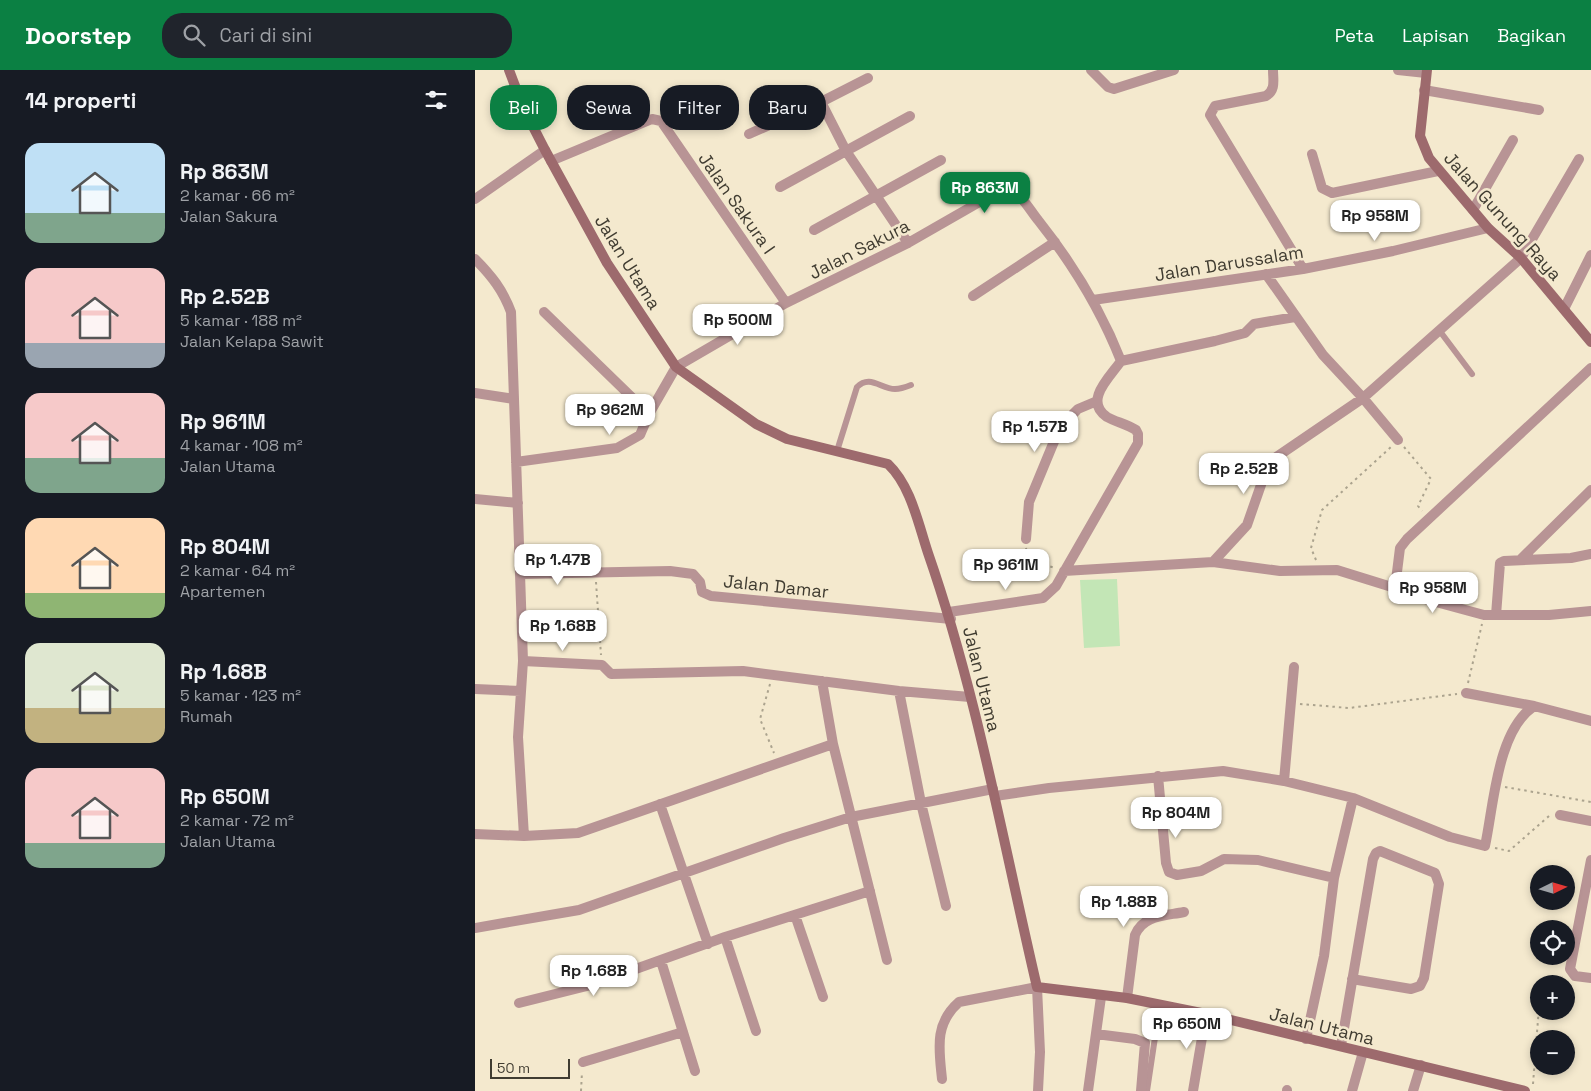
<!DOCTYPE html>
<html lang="id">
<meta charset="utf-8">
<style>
body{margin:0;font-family:"Space Grotesk",sans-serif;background:#20242c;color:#f1f3f6;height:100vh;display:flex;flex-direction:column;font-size:19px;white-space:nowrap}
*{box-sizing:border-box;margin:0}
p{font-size:16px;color:#9ea1a6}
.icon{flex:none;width:28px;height:28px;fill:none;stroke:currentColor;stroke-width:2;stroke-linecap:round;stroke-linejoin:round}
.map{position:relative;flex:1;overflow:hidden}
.details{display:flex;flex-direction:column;background:#171b24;width:475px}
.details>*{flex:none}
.hud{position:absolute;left:15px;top:15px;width:475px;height:45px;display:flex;gap:10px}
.needle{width:32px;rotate:85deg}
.controls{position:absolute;left:1055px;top:795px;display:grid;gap:10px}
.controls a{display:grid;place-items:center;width:45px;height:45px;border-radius:50%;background:#171b24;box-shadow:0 2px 8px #0003;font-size:25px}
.scale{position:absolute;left:15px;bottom:12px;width:80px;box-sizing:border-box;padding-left:5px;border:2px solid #403c31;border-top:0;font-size:14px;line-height:18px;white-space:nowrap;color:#403c31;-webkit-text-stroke:4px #f4e9ce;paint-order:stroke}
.price{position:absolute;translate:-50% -42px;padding:0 11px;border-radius:10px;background:#fff;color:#222;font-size:16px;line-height:32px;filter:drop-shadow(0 1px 2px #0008)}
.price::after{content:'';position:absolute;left:50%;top:30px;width:15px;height:11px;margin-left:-8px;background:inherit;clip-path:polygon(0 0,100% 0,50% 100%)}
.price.on{background:#0b8043;color:#fff}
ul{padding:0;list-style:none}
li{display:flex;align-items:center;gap:15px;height:125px;padding:0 25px}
li span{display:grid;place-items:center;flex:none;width:140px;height:100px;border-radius:15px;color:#555}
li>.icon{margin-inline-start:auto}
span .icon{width:60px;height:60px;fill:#fffc;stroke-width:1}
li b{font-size:21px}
h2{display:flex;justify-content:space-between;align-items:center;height:60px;padding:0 25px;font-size:21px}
.tag{padding:0 18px;border-radius:20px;background:#171b24;box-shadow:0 2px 8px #0003;font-size:18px;line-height:45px}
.tag.on{background:#0b8043;color:#fff}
header{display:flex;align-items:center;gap:30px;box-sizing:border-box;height:70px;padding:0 25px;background:#0b8043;color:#fff}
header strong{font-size:24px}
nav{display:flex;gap:28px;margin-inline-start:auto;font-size:18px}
.search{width:350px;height:45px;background:#20242c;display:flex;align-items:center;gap:12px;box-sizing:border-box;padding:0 18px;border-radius:20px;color:#9ea1a6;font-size:19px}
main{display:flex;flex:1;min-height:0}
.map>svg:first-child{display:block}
.green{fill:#c3e6b6}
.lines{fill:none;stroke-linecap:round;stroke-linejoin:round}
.path{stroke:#aba38e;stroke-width:2;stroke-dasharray:2.5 4;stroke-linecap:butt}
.lane{stroke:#b89495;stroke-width:6}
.street{stroke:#b89495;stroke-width:10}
.secondary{stroke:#9d6a6d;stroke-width:10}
.labels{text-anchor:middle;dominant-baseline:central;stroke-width:5;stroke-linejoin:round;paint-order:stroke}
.street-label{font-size:18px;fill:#403c31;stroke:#f4e9ce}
</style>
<header>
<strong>Doorstep</strong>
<div class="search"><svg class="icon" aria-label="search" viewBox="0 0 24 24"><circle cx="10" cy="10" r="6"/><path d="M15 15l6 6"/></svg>Cari di sini</div>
<nav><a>Peta</a><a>Lapisan</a><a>Bagikan</a></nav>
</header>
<main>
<section class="details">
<h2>14 properti<svg class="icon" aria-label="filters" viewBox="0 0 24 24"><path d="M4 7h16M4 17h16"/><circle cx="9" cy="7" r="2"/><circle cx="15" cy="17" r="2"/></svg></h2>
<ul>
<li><span style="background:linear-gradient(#bfe0f5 70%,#7fa58c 0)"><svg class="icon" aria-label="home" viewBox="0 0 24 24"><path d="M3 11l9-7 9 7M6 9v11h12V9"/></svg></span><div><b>Rp 863M</b><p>2 kamar · 66 m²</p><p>Jalan Sakura</p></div></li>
<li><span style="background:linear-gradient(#f6c9c9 75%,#9aa5b1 0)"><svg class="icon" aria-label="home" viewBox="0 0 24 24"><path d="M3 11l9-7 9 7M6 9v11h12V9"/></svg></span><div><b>Rp 2.52B</b><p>5 kamar · 188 m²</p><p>Jalan Kelapa Sawit</p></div></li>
<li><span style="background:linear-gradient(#f6c9c9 65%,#7fa58c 0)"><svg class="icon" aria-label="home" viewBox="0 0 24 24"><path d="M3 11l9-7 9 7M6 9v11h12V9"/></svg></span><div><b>Rp 961M</b><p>4 kamar · 108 m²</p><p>Jalan Utama</p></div></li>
<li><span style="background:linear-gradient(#ffd9b3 75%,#8fb573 0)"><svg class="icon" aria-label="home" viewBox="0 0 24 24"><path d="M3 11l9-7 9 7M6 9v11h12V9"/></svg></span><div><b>Rp 804M</b><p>2 kamar · 64 m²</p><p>Apartemen</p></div></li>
<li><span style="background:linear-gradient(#dfe7d0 65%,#c2b280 0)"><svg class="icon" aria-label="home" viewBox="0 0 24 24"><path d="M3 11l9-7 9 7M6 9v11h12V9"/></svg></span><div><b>Rp 1.68B</b><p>5 kamar · 123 m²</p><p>Rumah</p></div></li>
<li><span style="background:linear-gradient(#f6c9c9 75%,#7fa58c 0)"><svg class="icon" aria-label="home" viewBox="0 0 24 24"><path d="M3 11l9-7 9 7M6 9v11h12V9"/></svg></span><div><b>Rp 650M</b><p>2 kamar · 72 m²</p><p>Jalan Utama</p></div></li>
</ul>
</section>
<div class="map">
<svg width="1116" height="1021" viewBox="0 0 1116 1021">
<rect width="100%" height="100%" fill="#f4e9ce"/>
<path class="green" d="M642,509L645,576L609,578L605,510Z"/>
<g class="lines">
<path class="path" d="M929,377L956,409L943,436L947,441
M551,478C553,492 568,494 580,498
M841,490L836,478L847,440L916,377
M121,512L126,585
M993,613L1007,554
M295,614L285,649L299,683
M825,634L874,638L982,624
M1030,717L1116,732
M1020,778L1034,781L1074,746
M1066,914V910L1088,907
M1058,1014L1064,937
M106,1021L107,1002"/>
<path class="lane" d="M964,260L997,304
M362,381L382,317C395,304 406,319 420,319C426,319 431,317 436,315
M672,1021L685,934"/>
<path class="street" d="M616,0L633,17L639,19L699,0
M798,0C798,10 801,20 791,26L740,36L735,45L828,199
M923,0L951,3
M393,8L346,32L371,81L433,173
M949,20L1064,40
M274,64L346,32
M837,84L847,118L857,123L963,101
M76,91L177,49L186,51L311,233
M305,117L435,46
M0,129L70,80
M998,140L1038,70
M339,160L466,90
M0,189C16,205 28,220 36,242L48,591L43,667L49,766L103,763L358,674
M791,204L848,285L888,328L923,370
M498,226L580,172
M618,230L828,199L918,181L1013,158
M1089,239L1116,185
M69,242L174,344
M0,323L39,329
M41,392L142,378L165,365L174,344L201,297L311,233L433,173L515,126C524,123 535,119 544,126C551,132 557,143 563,150C597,193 626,240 646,291
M0,429L43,433
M551,469L554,432L585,357L603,339L622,331
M1045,490L1116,420
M738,492L772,455L794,392L888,328L1046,188L1104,89
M589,501L738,492L805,501L862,500L920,518L924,522L1009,545H1074L1116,541
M46,504L195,501L218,504L225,512L227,522L236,526L476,549
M920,518L925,478L932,469L1116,298
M474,542L568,528L581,516L663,373V364L661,360C652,354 641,352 632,347C608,331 635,307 646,291L740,271L770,263L779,254L820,247
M1021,545L1025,493L1029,491L1096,488L1116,484
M48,591L127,595L136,604L268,601L424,621L495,627
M347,611L358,674L412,890
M0,619L46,621
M424,621L446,733L471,836
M1059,636L1116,651
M683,706L691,793L694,802L702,805L726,801L749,789L783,790L859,808
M809,711L819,597
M520,726L574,718L748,701L809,711L878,728L975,767L1010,776C1019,734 1022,661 1059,636L991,623
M185,734L233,874
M1085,745L1116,751
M0,764L49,766
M1116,790L1095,899L1100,906L1116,908
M320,845L348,927
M0,858L104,840L309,768L376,747L518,719
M250,867L281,961
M186,891L220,1001
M652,928L660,865C668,845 690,846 709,842
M44,933L116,915L250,867L395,821
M621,964L660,969L670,973L666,1021
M831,969L849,886L859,808L878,728
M866,976L898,789L901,783L905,781L960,803L964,814L949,908L945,916L936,919L877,909
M108,992L208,962
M467,1009C464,979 459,954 484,932L562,917L565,982L563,1021
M613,1021L626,927
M718,1021L731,944
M812,1021V1020
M877,1021L888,982
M938,1021L946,995"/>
<path class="secondary" d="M34,0L48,37L70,80L132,193L201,297L281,354L312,369L413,394C436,416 443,453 453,483C502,624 528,772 562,917L652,928L731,944L1050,1021
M952,0L945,66L954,88L1013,158L1046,188L1116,272"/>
</g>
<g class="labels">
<g class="street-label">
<text transform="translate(262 133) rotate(55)">Jalan Sakura I</text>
<text transform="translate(1028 146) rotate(48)">Jalan Gunung Raya</text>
<text transform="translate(384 179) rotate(-27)">Jalan Sakura</text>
<text transform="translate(153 192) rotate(58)">Jalan Utama</text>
<text transform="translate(754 193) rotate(-9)">Jalan Darussalam</text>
<text transform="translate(301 516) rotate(6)">Jalan Damar</text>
<text transform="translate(507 609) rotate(76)">Jalan Utama</text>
<text transform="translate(847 956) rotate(14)">Jalan Utama</text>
</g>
</g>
</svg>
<div class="controls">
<a><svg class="needle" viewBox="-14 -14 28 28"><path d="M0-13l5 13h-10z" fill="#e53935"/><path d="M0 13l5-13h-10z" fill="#9ea1a6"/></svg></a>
<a><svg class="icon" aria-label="locate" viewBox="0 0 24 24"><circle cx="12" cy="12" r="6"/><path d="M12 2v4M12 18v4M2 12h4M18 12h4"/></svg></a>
<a>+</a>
<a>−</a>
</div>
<div class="scale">50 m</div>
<b class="price on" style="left:510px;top:144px">Rp 863M</b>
<b class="price" style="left:900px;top:172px">Rp 958M</b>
<b class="price" style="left:263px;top:276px">Rp 500M</b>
<b class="price" style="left:135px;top:366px">Rp 962M</b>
<b class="price" style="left:560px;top:383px">Rp 1.57B</b>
<b class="price" style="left:769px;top:425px">Rp 2.52B</b>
<b class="price" style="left:83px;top:516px">Rp 1.47B</b>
<b class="price" style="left:531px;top:521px">Rp 961M</b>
<b class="price" style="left:958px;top:544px">Rp 958M</b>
<b class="price" style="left:88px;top:582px">Rp 1.68B</b>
<b class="price" style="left:701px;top:769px">Rp 804M</b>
<b class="price" style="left:649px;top:858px">Rp 1.88B</b>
<b class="price" style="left:119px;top:927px">Rp 1.68B</b>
<b class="price" style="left:712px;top:980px">Rp 650M</b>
<div class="hud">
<a class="tag on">Beli</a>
<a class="tag">Sewa</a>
<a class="tag">Filter</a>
<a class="tag">Baru</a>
</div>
</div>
</main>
